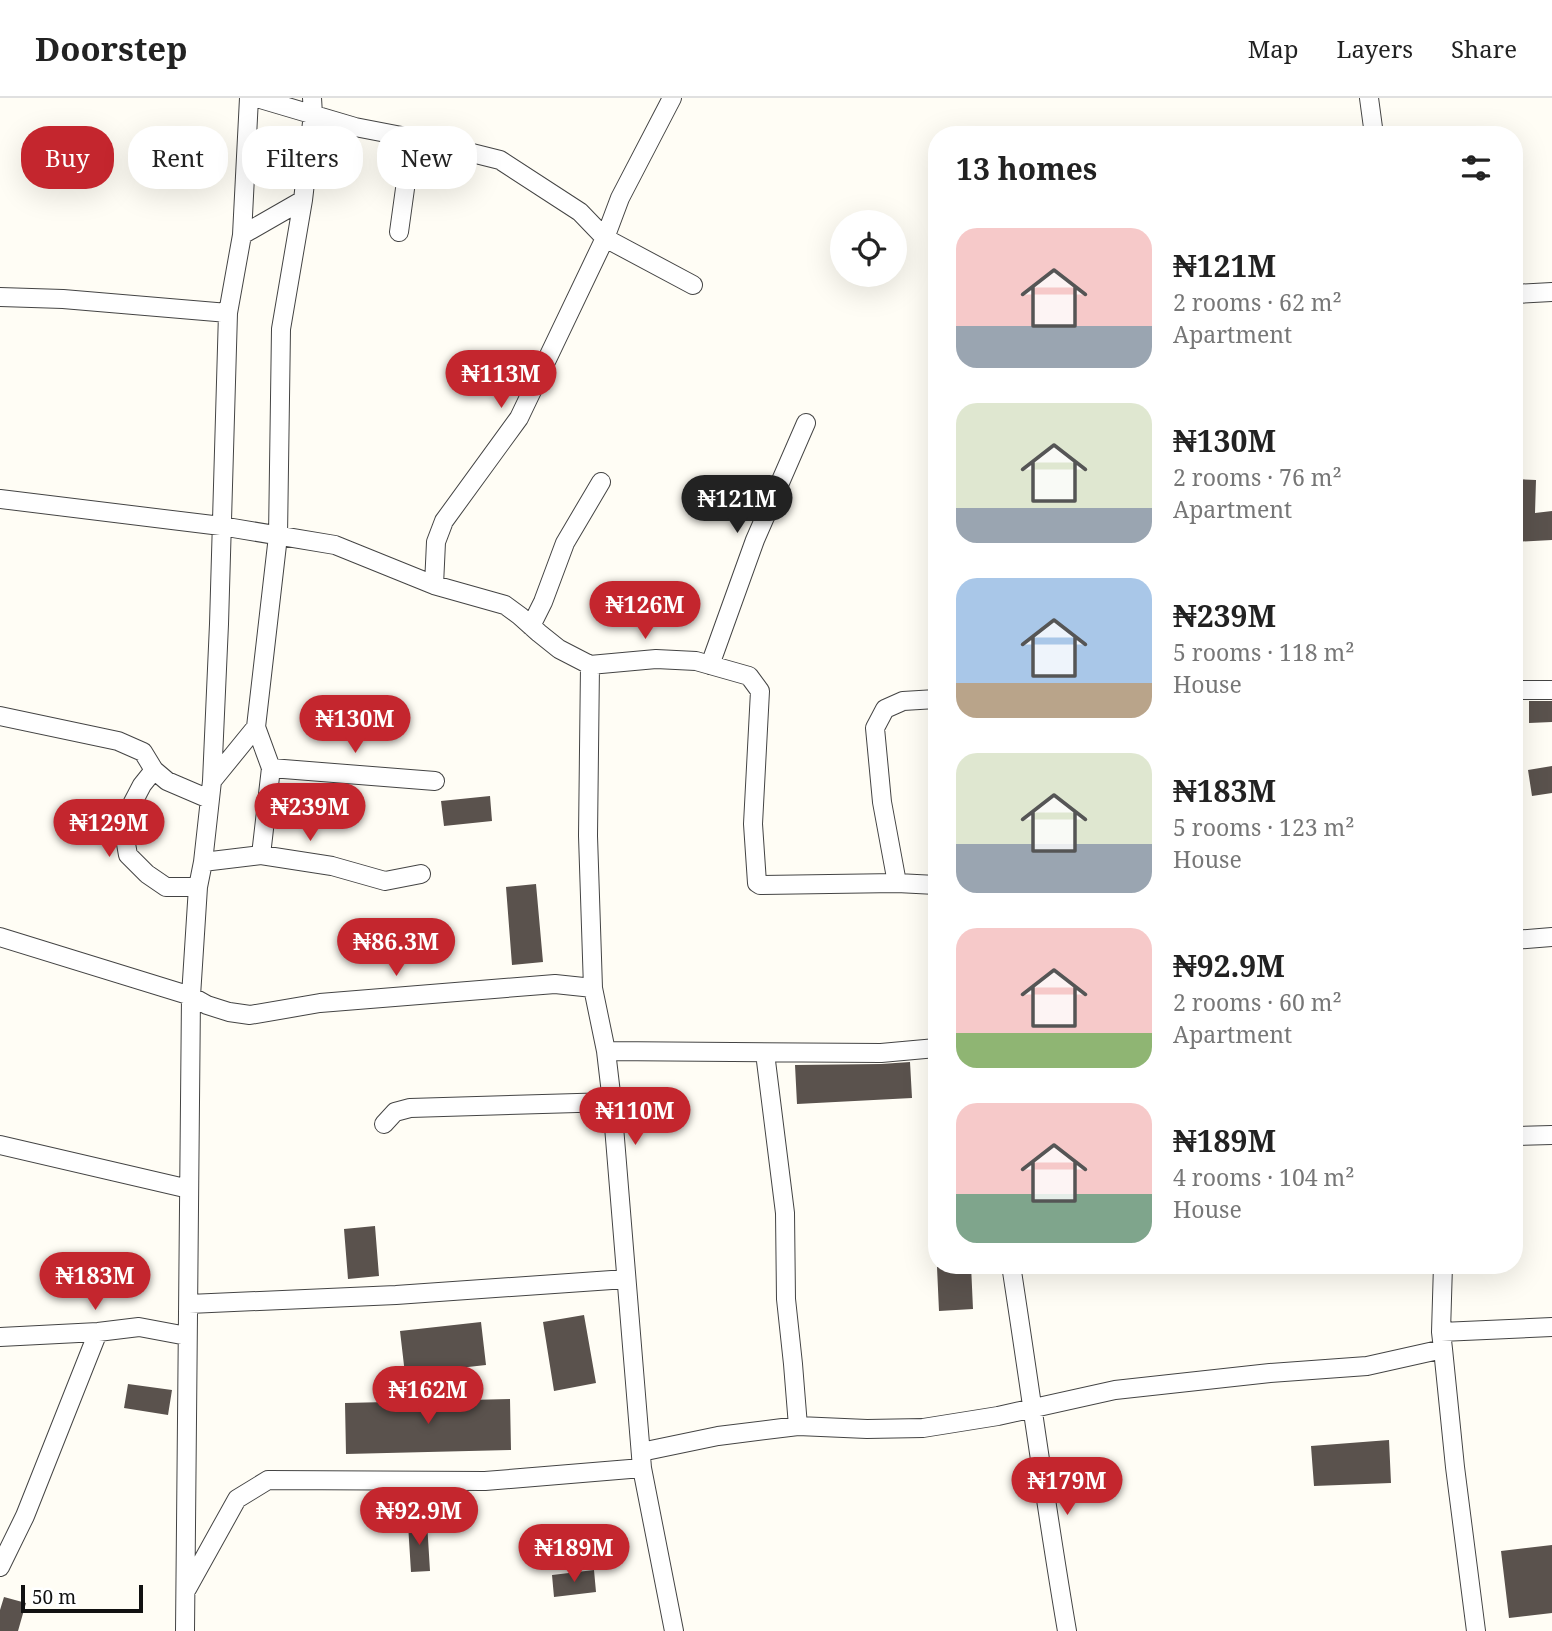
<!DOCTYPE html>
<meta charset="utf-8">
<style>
body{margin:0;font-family:"Noto Serif",serif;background:#f2f2f2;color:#222;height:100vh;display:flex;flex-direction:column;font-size:26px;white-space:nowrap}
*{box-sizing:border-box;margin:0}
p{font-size:23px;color:#767676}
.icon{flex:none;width:38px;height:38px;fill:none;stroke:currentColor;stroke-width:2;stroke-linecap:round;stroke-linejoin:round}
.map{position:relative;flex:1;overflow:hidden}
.details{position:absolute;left:928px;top:28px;width:595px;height:1148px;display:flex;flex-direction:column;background:#fff;border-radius:28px;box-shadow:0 7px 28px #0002}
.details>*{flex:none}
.hud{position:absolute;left:21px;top:28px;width:665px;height:63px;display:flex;gap:14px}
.tools{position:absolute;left:830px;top:112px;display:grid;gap:14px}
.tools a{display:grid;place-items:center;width:77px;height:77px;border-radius:50%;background:#fff;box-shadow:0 7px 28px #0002;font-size:35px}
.scale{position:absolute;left:21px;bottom:18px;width:122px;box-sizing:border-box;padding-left:7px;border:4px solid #111;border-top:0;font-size:19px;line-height:24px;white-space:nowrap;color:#111;-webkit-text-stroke:5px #fff;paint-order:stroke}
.price{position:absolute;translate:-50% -60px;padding:0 16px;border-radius:24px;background:#c4262e;color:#fff;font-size:23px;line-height:46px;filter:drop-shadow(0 2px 4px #0008)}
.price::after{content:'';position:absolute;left:50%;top:42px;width:21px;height:16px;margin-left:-10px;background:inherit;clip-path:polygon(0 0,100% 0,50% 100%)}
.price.on{background:#222;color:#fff}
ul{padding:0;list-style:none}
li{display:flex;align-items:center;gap:21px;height:175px;padding:0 28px}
li span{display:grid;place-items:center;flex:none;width:196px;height:140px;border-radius:21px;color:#555}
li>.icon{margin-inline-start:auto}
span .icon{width:84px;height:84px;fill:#fffc;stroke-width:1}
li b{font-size:30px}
h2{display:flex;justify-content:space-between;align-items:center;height:84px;padding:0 28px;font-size:30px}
.tag{padding:0 24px;border-radius:28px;background:#fff;box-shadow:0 7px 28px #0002;font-size:24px;line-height:63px}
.tag.on{background:#c4262e;color:#fff}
header{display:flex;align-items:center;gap:42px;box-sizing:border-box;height:98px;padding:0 35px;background:#fff;border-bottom:2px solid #e0e0e0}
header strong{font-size:33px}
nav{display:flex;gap:38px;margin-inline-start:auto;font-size:24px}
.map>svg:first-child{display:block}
.building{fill:#5a524d}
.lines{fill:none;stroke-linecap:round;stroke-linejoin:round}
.minor-casing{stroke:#444;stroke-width:20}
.minor{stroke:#fff;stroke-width:18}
</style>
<header>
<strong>Doorstep</strong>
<nav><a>Map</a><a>Layers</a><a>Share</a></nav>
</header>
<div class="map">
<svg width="1552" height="1533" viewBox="0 0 1552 1533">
<rect width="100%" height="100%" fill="#fffdf5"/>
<path class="building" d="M1514,381L1536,382L1535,415L1552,413V442L1514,444Z
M1529,603H1552V624L1529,625Z
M1552,668V695L1532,698L1528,672Z
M490,698L492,723L444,728L441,703Z
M536,786L543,864L512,867L506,789Z
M910,964L912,1000L797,1006L795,967L881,966Z
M375,1128L379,1178L348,1181L344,1131Z
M971,1167L973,1211L939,1213L937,1169Z
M584,1217L596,1285L554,1293L543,1224Z
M481,1224L486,1267L405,1276L400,1233Z
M128,1286L172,1292L168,1317L124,1310Z
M510,1301L511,1352L346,1356L345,1305Z
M1389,1342L1391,1385L1314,1388L1311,1348Z
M427,1424L430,1473L411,1474L408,1426Z
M1552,1447V1515L1509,1520L1501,1453Z
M594,1472L596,1494L554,1499L552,1477Z
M4,1499L26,1505L18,1533H0V1512Z"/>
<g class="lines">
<defs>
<path id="minor" d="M257,0L355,29L412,40L500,62L580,114L605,140L620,100L672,0
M1369,0L1374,37
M399,134L412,40
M242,137L303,102
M1514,196L1552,194
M0,199L63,201L228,215
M0,401L221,428L335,447L434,487L505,507L520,518L539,535L559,551L590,567L656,561L696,563L749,578L760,593L753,726L757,785L760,787L897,785L936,787
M434,487L436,444L444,423L519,320L605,140L693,187
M531,528L543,504L565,445L601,384
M590,567L588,738L593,890L606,953L612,1004L642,1370L674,1533
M710,567L755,442L806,325
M1514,592H1552
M0,618L118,643L143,654L154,672L167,683L209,701
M271,670L435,683
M154,672L142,687L130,710L125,740L128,757L147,776L166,789H198
M212,683L256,629
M261,757L271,670L256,629L278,438L281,231L303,102L313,16L312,0
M203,764L261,757L332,768L385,783L421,776
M897,785L882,704L875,630L885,611L903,603L936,601
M0,839L191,898L207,907L229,914L250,917L320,905L555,886L593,890
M1514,842L1552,839
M606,953L881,955L936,950
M765,955L785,1115L786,1201L793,1266L798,1328
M384,1026L395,1014L410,1010L612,1004
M1514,1038L1552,1037
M0,1047L189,1091
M1011,1167C1030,1289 1046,1411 1067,1533
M1443,1167L1441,1234L1443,1251L1455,1369L1476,1533
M189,1206L396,1197L626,1181
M1441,1234L1552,1229
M0,1239L98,1234L139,1229L187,1238
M641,1354L718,1338L798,1328L867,1331L923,1330L998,1318L1115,1292L1270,1275L1367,1268L1443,1251
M0,1469L25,1418L98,1234
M187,1491L237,1401L268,1382L485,1383L642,1370
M185,1533L191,898L198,789L203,764L212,683L219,526L228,215L242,137L249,0"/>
</defs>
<use href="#minor" class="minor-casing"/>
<use href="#minor" class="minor"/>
</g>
</svg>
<div class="tools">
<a><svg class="icon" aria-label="locate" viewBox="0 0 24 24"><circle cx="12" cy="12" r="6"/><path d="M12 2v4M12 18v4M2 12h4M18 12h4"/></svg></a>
</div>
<div class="scale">50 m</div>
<b class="price" style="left:501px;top:312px">₦113M</b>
<b class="price on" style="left:737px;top:437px">₦121M</b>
<b class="price" style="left:645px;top:543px">₦126M</b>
<b class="price" style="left:355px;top:657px">₦130M</b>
<b class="price" style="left:310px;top:745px">₦239M</b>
<b class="price" style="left:109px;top:761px">₦129M</b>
<b class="price" style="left:396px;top:880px">₦86.3M</b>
<b class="price" style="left:635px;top:1049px">₦110M</b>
<b class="price" style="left:95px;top:1214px">₦183M</b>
<b class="price" style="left:428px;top:1328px">₦162M</b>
<b class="price" style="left:1067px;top:1419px">₦179M</b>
<b class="price" style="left:419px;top:1449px">₦92.9M</b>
<b class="price" style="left:574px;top:1486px">₦189M</b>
<div class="hud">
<a class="tag on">Buy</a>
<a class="tag">Rent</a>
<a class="tag">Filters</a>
<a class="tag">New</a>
</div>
<section class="details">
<h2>13 homes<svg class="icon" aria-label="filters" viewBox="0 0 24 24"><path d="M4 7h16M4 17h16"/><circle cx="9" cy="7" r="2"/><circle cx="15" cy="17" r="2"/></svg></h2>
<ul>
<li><span style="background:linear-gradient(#f6c9c9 70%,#9aa5b1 0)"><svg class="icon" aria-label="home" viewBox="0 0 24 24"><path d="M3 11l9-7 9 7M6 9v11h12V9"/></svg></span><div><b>₦121M</b><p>2 rooms · 62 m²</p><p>Apartment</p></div></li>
<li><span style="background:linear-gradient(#dfe7d0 75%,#9aa5b1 0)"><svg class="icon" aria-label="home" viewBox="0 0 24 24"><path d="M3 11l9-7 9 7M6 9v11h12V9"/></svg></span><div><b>₦130M</b><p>2 rooms · 76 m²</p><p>Apartment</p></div></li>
<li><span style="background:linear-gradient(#a9c7e8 75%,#b9a48a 0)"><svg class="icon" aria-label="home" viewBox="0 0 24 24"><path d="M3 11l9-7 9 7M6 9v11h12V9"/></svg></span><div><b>₦239M</b><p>5 rooms · 118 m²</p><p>House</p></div></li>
<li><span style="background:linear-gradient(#dfe7d0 65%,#9aa5b1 0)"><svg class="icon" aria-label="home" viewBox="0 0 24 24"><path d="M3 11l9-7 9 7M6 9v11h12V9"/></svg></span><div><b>₦183M</b><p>5 rooms · 123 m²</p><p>House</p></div></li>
<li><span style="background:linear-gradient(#f6c9c9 75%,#8fb573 0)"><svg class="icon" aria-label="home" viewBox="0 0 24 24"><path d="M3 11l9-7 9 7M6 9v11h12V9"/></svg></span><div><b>₦92.9M</b><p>2 rooms · 60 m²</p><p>Apartment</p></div></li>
<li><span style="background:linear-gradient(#f6c9c9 65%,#7fa58c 0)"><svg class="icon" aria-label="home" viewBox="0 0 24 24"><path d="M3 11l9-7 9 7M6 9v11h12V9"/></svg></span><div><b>₦189M</b><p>4 rooms · 104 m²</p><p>House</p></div></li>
</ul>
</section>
</div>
